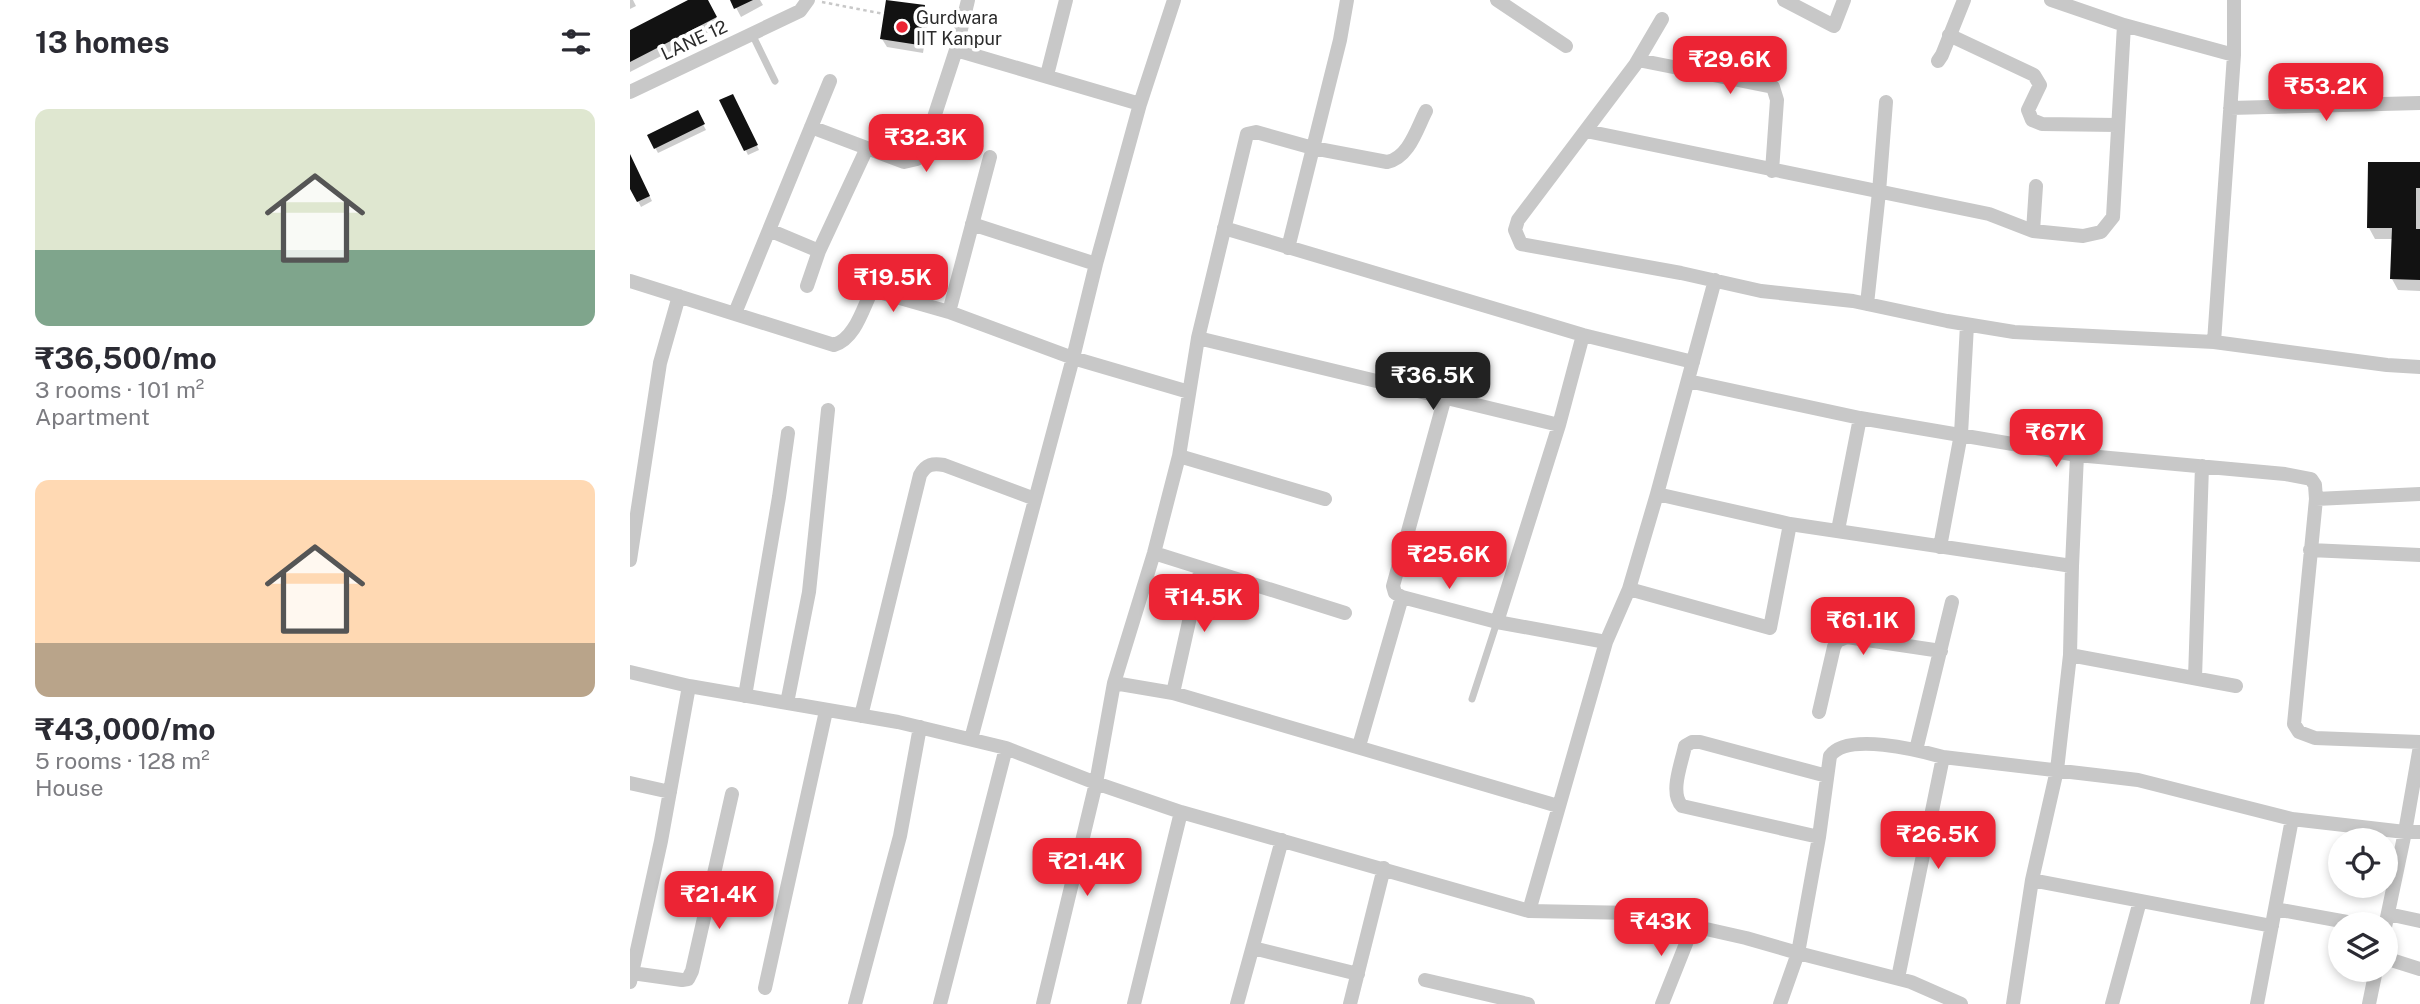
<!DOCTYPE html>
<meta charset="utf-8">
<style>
body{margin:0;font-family:"Public Sans",sans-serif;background:#f2f2f3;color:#2b2b33;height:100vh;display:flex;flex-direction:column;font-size:26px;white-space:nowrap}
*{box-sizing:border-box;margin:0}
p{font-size:23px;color:#7c7c81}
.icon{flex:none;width:38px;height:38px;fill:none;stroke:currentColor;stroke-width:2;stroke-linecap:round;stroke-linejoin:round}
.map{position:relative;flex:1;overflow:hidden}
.details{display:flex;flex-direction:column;background:#fff;width:630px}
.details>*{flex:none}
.controls{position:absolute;left:1698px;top:828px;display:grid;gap:14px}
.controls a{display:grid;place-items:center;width:70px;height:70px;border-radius:50%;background:#fff;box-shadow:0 4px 10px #0003;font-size:35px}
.price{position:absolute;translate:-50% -60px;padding:0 16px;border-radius:14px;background:#ec2434;color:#fff;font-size:23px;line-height:46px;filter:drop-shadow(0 2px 4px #0008)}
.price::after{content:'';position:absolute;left:50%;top:42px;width:21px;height:16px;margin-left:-10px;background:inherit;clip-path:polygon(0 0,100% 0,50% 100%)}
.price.selected{background:#222;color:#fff}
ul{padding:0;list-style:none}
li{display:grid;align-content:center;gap:14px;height:371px;padding:0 35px}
li span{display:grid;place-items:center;height:217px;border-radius:14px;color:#555}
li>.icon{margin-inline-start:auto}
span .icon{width:126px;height:126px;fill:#fffc;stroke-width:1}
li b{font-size:30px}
h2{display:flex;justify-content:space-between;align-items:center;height:84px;padding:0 35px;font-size:30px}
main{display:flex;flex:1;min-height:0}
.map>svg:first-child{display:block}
.shadow{fill:#0003}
.building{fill:#121212}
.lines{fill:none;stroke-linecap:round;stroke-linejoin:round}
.path{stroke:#c8c8c8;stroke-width:2.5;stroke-dasharray:3.5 3.5;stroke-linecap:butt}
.service{stroke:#c8c8c8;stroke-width:7}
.minor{stroke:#c8c8c8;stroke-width:14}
.poi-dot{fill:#ec2434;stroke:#fff;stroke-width:2.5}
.labels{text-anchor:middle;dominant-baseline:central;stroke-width:7;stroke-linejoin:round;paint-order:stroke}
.poi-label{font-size:18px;fill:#2b2b2b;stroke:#fff;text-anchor:start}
.street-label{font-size:18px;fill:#2b2b2b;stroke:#fff}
</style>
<main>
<section class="details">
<h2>13 homes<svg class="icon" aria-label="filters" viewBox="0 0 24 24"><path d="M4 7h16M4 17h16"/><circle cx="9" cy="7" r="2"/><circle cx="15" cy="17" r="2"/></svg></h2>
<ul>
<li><span style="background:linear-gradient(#dfe7d0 65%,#7fa58c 0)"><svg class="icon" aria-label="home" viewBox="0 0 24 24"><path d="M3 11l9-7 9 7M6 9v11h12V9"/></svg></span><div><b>₹36,500/mo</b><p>3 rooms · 101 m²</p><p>Apartment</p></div></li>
<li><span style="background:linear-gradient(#ffd9b3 75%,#b9a48a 0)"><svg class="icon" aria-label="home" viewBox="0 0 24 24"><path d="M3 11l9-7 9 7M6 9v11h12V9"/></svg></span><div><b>₹43,000/mo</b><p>5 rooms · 128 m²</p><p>House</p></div></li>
</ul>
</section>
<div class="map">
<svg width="1790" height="1004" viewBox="0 0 1790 1004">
<rect width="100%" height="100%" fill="#fff"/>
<path class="shadow" d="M0,0H3L6,6L0,9Z
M62,0H77L90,26L0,72V32Z
M102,0H130L133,5L111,17Z
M294,6L299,15L293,53L257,47L252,39Z
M92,101H105L129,150L118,155Z
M67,113L76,130L28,153L19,136Z
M0,156L22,201L11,207L0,185Z
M1790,164V291L1768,290L1762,279L1763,239H1745L1739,228Z"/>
<path class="building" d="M58,0H78L87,17L0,62V30Z
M100,0H123L104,9Z
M256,0L295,5L289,45L250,39Z
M103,94L128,145L114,151L89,100Z
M68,110L75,124L24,149L17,135Z
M0,154L20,196L7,202L0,189Z
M1738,162H1790V188H1786V229H1790V280L1760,279L1762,228H1737Z"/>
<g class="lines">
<path class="path" d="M192,2L254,14"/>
<path class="service" d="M122,34L145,81
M842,699L867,622"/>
<path class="minor" d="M338,0L326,50L510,104
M867,0L936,46
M1154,0L1204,26L1214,0
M1421,0L1494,25L1604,55V0
M1032,19L1005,65L888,220L885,230L891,244L1051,273L1131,291L1223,301L1317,321L1384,332L1584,342L1757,365L1790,367
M1319,35L1404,75L1410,85L1398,110L1402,120L1412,124L1487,125
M1008,60L1143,87L1147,100L1142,171
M1308,61L1312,55L1334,0
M417,75L436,0
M0,92L170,11L178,0
M1600,108L1790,103
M796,111C787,128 779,158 757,162L683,148L626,132L617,134L568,338L549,456L524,553L484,683L543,693L928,806
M181,127L274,162L287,159L294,148L326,50
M956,131L1359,214L1403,231L1453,236L1471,232L1483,217L1494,25
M342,224L466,264
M594,228L953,335L1063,362
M139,230L189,251
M1403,231L1406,186
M658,248L710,40L717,0
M0,281L204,345C225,339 233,308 242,290L319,312L443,358L559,392
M177,286L189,251L237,148
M1237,304L1249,192L1256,102
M319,312L360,157
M105,313L200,81
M568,338L929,425L953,335
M1584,342L1604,55
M1058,381L1230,418L1447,455L1655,474L1681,479L1685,485L1686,499L1790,494
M815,397L763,586L765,593L772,597L867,622L929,425
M549,456L695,499
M1027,494L1160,524
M1686,499L1664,724L1669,732L1685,738L1790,742
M1208,530L1230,418
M1310,547L1331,434L1337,325
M1680,550L1790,555
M524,553L715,613
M0,560L30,363L49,296
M1442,566L1447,455
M999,589L1140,628L1160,524L1442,566L1440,655L1427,770L1402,880L1642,926
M867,622L976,642
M1440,655L1606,686
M0,672L59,686L268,722L376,748L466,783L551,812L899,911L1005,913L1116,938L1168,953L1150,1004
M1565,678L1572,466
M543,693L571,568
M115,696L149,497L158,433
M157,703L179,592L198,410
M1189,712L1204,647L1207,641L1217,637L1311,651
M231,716L290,475C296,464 303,463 314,465L405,499
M341,739L443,358L466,264L510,104L544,0
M729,746L772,597
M1790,746L1775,832H1790
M1286,750L1322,602
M0,783L40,792
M1189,837L1052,806C1039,793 1052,762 1055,746L1062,742H1070L1197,776
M1645,909L1728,924
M899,911L976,642L999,589L1027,494L1085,280
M1758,914L1790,921
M623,948L728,974
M1755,958L1790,969
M2,973L52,980L58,979L62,971L102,794
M1268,978L1313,757
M795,980L898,1004
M0,982L31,841L59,686
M135,988L196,711
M225,1004L270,836L290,727
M310,1004L376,748
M413,1004L466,783L484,683
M504,1004L551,812
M607,1004L652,840
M720,1004L754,868
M1032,1004L1063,926
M1331,1004L1281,982L1168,953L1189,837L1200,756C1217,732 1288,750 1313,757L1508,780L1662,819L1775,832L1755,927
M1383,1004L1402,880
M1482,1004L1510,901
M1627,1004L1662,819
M1739,1004L1746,970"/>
</g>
<circle class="poi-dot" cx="272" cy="27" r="7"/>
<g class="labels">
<g class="poi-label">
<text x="286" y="17">Gurdwara<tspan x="286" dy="21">IIT Kanpur</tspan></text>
</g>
<g class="street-label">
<text transform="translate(64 40) rotate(-25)">LANE 12</text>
</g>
</g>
</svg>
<div class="controls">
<a><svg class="icon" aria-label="locate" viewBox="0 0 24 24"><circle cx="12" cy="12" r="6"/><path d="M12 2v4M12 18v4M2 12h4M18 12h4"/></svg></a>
<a><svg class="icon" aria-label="layers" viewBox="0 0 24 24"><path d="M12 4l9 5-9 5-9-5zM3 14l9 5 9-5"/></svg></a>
</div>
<b class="price" style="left:1100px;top:96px">₹29.6K</b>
<b class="price" style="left:1696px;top:123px">₹53.2K</b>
<b class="price" style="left:296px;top:174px">₹32.3K</b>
<b class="price" style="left:263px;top:314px">₹19.5K</b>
<b class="price selected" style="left:803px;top:412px">₹36.5K</b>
<b class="price" style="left:1426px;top:469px">₹67K</b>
<b class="price" style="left:819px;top:591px">₹25.6K</b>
<b class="price" style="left:574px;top:634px">₹14.5K</b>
<b class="price" style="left:1233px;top:657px">₹61.1K</b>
<b class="price" style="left:1308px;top:871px">₹26.5K</b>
<b class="price" style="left:457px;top:898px">₹21.4K</b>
<b class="price" style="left:89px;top:931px">₹21.4K</b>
<b class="price" style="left:1031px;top:958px">₹43K</b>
</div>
</main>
